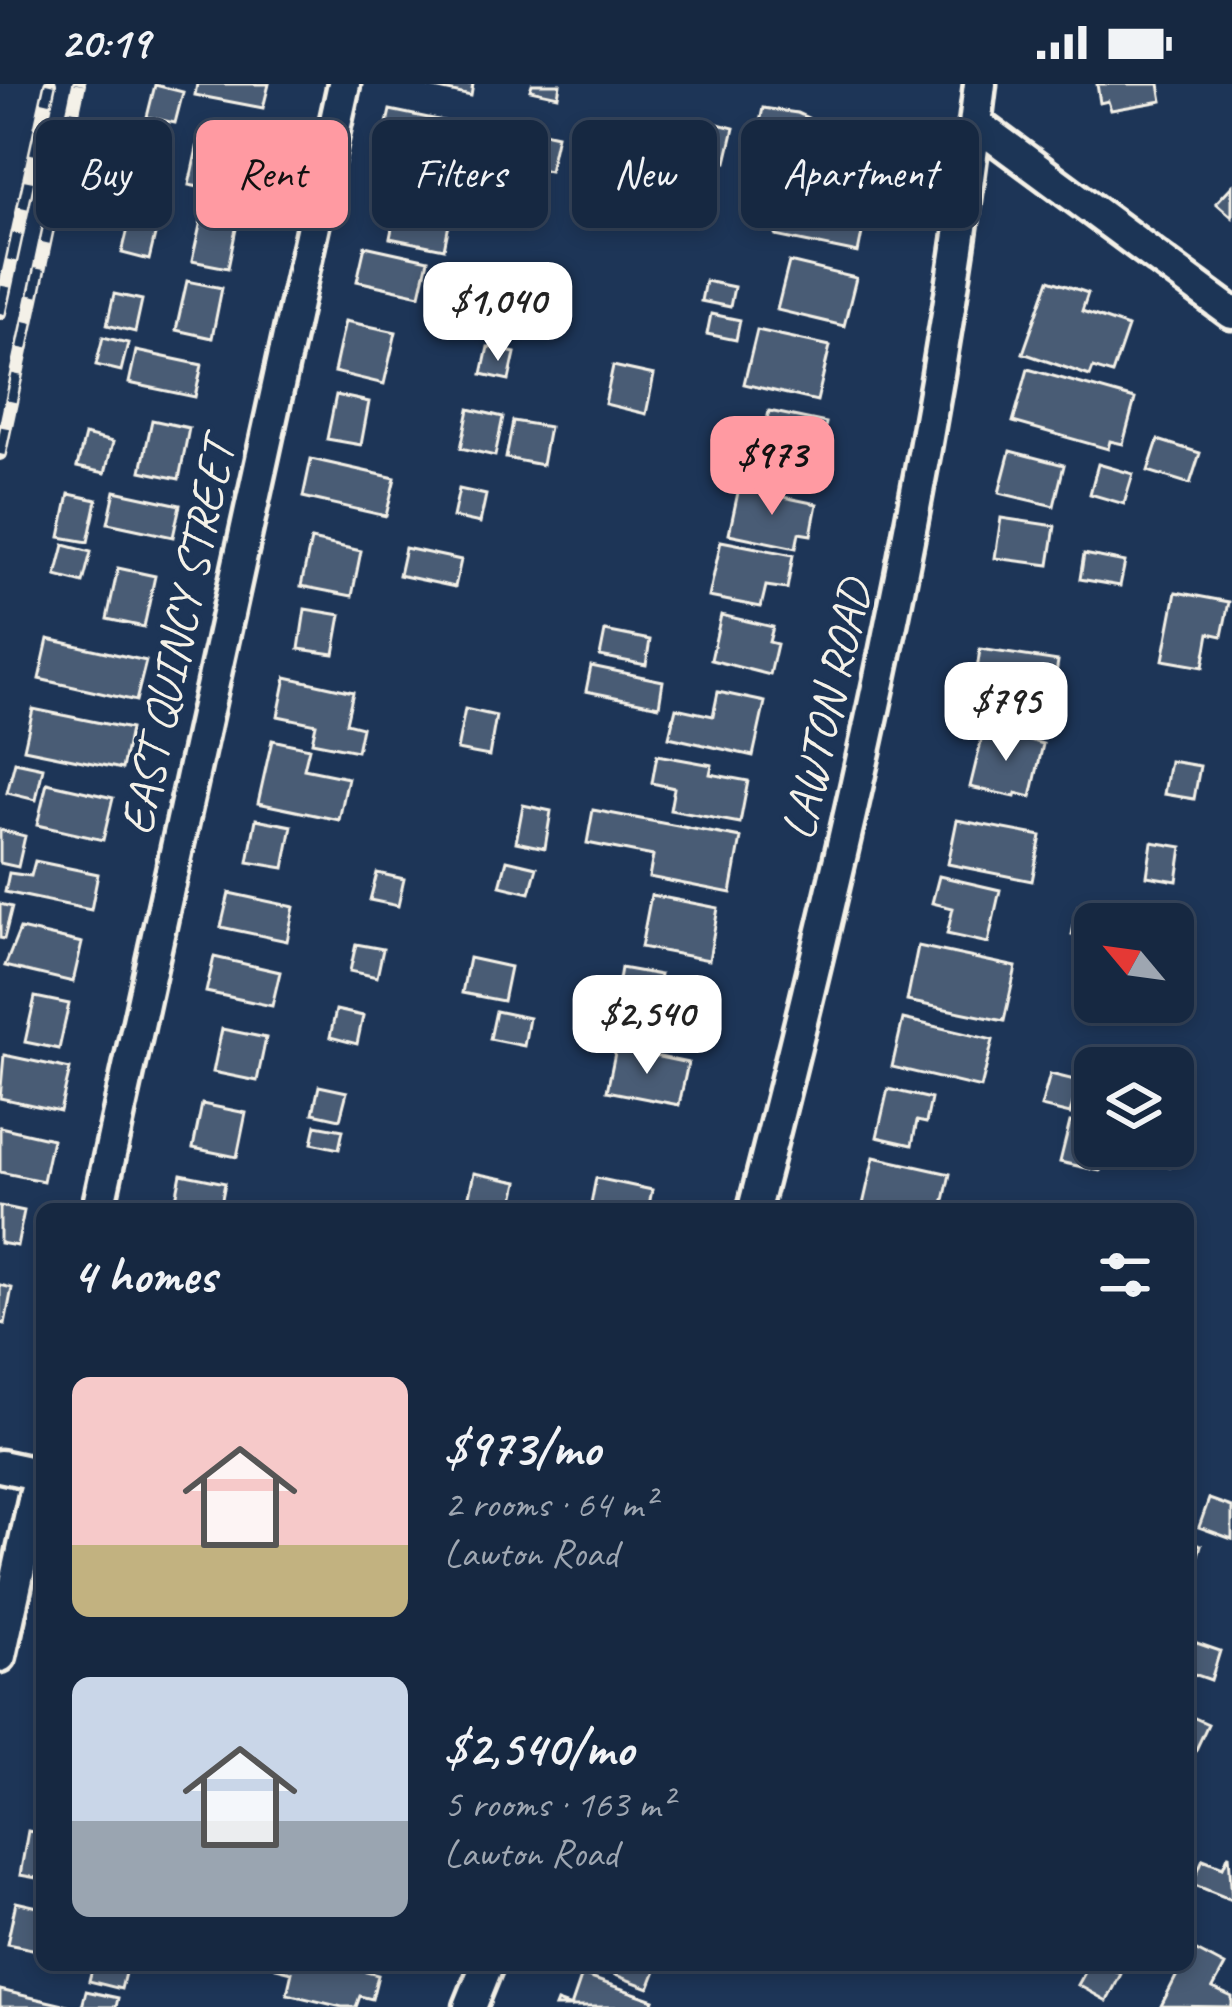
<!DOCTYPE html>
<meta charset="utf-8">
<style>
body{margin:0;font-family:Caveat,sans-serif;background:#1f3048;color:#f1f3f6;height:100vh;display:flex;flex-direction:column;font-size:45px;white-space:nowrap}
*{box-sizing:border-box;margin:0}
p{font-size:39px;color:#9ea6b1}
.icon{flex:none;width:66px;height:66px;fill:none;stroke:currentColor;stroke-width:2;stroke-linecap:round;stroke-linejoin:round}
.map{position:relative;flex:1;overflow:hidden}
.panel{position:absolute;left:36px;top:1119px;width:1158px;height:768px;display:flex;flex-direction:column;background:#162841;border-radius:18px;box-shadow:0 6px 18px #0003,0 0 0 3px #35445a}
.panel>*{flex:none}
.banner{position:absolute;left:36px;top:36px;width:1161px;height:108px;display:flex;gap:24px}
.needle{width:78px;rotate:299deg}
.buttons{position:absolute;left:1074px;top:819px;display:grid;gap:24px}
.buttons a{display:grid;place-items:center;width:120px;height:120px;border-radius:18px;background:#162841;box-shadow:0 6px 18px #0003,0 0 0 3px #35445a;font-size:60px}
.price{position:absolute;translate:-50% -102px;padding:0 27px;border-radius:24px;background:#fff;color:#222;font-size:39px;line-height:78px;filter:drop-shadow(0 3px 6px #0008)}
.price::after{content:'';position:absolute;left:50%;top:72px;width:36px;height:27px;margin-left:-18px;background:inherit;clip-path:polygon(0 0,100% 0,50% 100%)}
.price.active{background:#ff9aa2;color:#111}
ul{padding:0;list-style:none}
li{display:flex;align-items:center;gap:36px;height:300px;padding:0 36px}
li span{display:grid;place-items:center;flex:none;width:336px;height:240px;border-radius:18px;color:#555}
li>.icon{margin-inline-start:auto}
span .icon{width:144px;height:144px;fill:#fffc;stroke-width:1}
li b{font-size:51px}
h2{display:flex;justify-content:space-between;align-items:center;height:144px;padding:0 36px;font-size:51px}
.tag{padding:0 42px;border-radius:18px;background:#162841;box-shadow:0 6px 18px #0003,0 0 0 3px #35445a;font-size:42px;line-height:108px}
.tag.active{background:#ff9aa2;color:#111}
.status{display:flex;justify-content:space-between;align-items:center;height:84px;padding:0 60px;background:#162841;direction:ltr}
.status svg{height:33px;fill:currentColor}
.map>svg:first-child{display:block}
.building{fill:#485b74;stroke:#f4f1e8;stroke-width:3}
.lines{fill:none;stroke-linecap:round;stroke-linejoin:round}
.street-casing{stroke:#f4f1e8;stroke-width:39}
.street{stroke:#1d3557;stroke-width:30}
.rail-casing{stroke:#f4f1e8;stroke-width:14}
.rail{stroke:#1d3557;stroke-width:9;stroke-dasharray:27;stroke-linecap:butt}
.labels{text-anchor:middle;dominant-baseline:central;stroke-width:9;stroke-linejoin:round;paint-order:stroke}
.street-label{font-size:48px;fill:#f4f1e8;stroke:#1d3557}
</style>
<div class="status"><b>20:19</b><svg viewBox="0 0 49 12"><path d="M0 12V9h3v3zM5 12V6h3v6zM10 12V3h3v9zM15 12V0h3v12zM26 1h20v11H26zM47 4h2v5h-2z"/></svg></div>
<div class="map">
<svg width="1232" height="1923" viewBox="0 0 1232 1923">
<rect width="100%" height="100%" fill="#1d3557"/>
<filter id="ink" filterUnits="userSpaceOnUse"><feTurbulence type="fractalNoise" baseFrequency=".00833" numOctaves="2"/><feDisplacementMap in="SourceGraphic" scale="24" xChannelSelector="R" yChannelSelector="G"/><feConvolveMatrix kernelMatrix="1 2 1 2 8 2 1 2 1" color-interpolation-filters="sRGB"/></filter>
<g filter="url(#ink)">
<path class="building" d="M197,0H269L263,24L195,11Z
M416,0H473L471,12Z
M532,0H560L558,12L530,6Z
M1097,0H1159L1162,17L1111,26L1108,17L1100,19Z
M155,1L183,8L175,39L147,33Z
M763,24L797,29L808,34L806,40L819,43L821,36L882,51L873,94L807,79L812,59L806,57L804,64L790,61L791,54L758,47Z
M390,26L462,41L454,77L382,62Z
M706,37L734,44L726,78L698,72Z
M530,45L557,51L549,87L522,82Z
M199,55L250,66L240,111L189,101Z
M401,100L455,111L444,165L390,154Z
M786,102L868,119L858,169L776,152Z
M1232,102V133L1216,119Z
M135,116L162,122L149,176L122,169Z
M203,128L238,135L228,184L192,177Z
M365,162L428,176L420,211L357,197Z
M789,178L856,194L844,242L777,226Z
M1049,196L1088,209L1082,227L1128,243L1112,290L1093,284L1090,292L1023,269Z
M187,197L222,204L212,254L176,246Z
M705,197L734,203L730,223L701,217Z
M114,210L142,216L135,248L107,241Z
M495,222L522,228L516,255L488,249Z
M711,230L740,236L736,256L707,250Z
M345,237L396,248L384,300L334,288Z
M757,246L830,262L817,317L744,300Z
M103,253L128,259L121,287L96,281Z
M488,263L515,269L509,296L482,290Z
M136,267L202,281L195,313L129,299Z
M613,282L654,291L646,330L605,320Z
M1028,285L1135,315L1123,360L1110,357L1108,365L1013,338Z
M336,311L369,318L361,361L327,355Z
M469,325L503,333L495,372L461,364Z
M769,327L826,339L816,387L759,374Z
M152,336L189,344L179,395L141,387Z
M513,337L549,343L542,381L506,374Z
M85,351L113,358L105,389L77,383Z
M1158,356L1200,369L1190,400L1148,387Z
M1010,367L1064,381L1054,422L999,409Z
M311,375L395,394L386,432L303,413Z
M1098,380L1133,390L1124,420L1090,410Z
M739,404L817,420L811,451L799,449L796,464L729,450Z
M459,405L486,411L480,439L453,433Z
M115,407L180,421L173,453L108,439Z
M69,410L97,416L88,458L60,453Z
M1001,434L1055,442L1049,481L995,474Z
M311,456L361,467L352,512L301,502Z
M721,457L793,471L787,505L766,502L761,523L709,513Z
M64,461L91,468L83,499L56,492Z
M405,464L461,476L455,503L399,491Z
M1084,470L1125,478L1120,502L1080,495Z
M118,484L155,492L144,543L107,535Z
M1176,508L1229,518L1222,552L1209,549L1203,583L1163,576Z
M305,525L341,531L334,570L299,565Z
M721,531L773,543L769,558L777,560L770,591L711,576Z
M605,547L650,556L646,581L600,572Z
M48,555L146,577L136,617L39,595Z
M980,565L1058,577L1049,634L1013,629L1014,620L973,614Z
M591,582L663,597L659,622L586,607Z
M286,593L353,608L346,639L362,643L357,667L312,658L316,640L278,632Z
M718,608L765,618L753,672L669,653L676,624L713,632Z
M33,625L130,645L122,685L24,665Z
M465,625L496,632L489,672L457,666Z
M985,642L1043,660L1031,713L1016,709L1015,713L970,703Z
M272,656L309,664L304,685L348,694L339,736L258,719Z
M657,671L712,681L710,690L748,697L740,739L670,726L674,704L652,699Z
M1170,677L1200,682L1194,715L1164,710Z
M15,678L43,684L36,716L7,709Z
M47,699L113,714L103,756L37,741Z
M523,721L551,727L545,764L516,758Z
M593,726L741,754L731,809L649,793L653,772L587,759Z
M256,735L292,742L284,784L248,778Z
M957,736L1041,752L1032,797L948,780Z
M0,746L25,752L18,783L0,779Z
M1152,758L1182,763L1177,797L1147,792Z
M507,776L537,783L530,809L500,802Z
M35,777L98,790L91,826L5,808L9,789L31,792Z
M377,789L404,795L398,822L370,816Z
M939,792L1000,806L988,859L947,850L953,824L932,819Z
M229,809L294,823L287,857L221,843Z
M651,811L718,824L709,876L641,863Z
M0,820L12,823L4,855L0,854Z
M1078,822L1103,827L1100,840H1095V856L1072,851Z
M20,845L82,859L73,898L5,882Z
M356,860L383,865L377,893L350,887Z
M918,862L1016,883L1004,937L907,917Z
M214,873L280,888L272,922L206,908Z
M469,874L510,883L503,917L462,909Z
M621,884L660,891L658,902L694,909L687,950L612,936Z
M1091,894L1095,895V918H1116L1112,935L1083,928Z
M35,913L69,920L59,965L25,958Z
M336,926L363,932L357,960L330,953Z
M496,927L529,934L524,962L490,955Z
M903,935L993,956L981,1004L892,983Z
M222,945L266,954L257,997L213,988Z
M616,964L688,979L679,1021L607,1007Z
M4,971L70,985L60,1027L0,1014Z
M1050,990L1079,997L1070,1030L1041,1023Z
M319,1002L347,1008L340,1035L313,1029Z
M888,1005L931,1015L926,1039L917,1037L912,1061L877,1053Z
M202,1020L246,1029L237,1073L193,1064Z
M1070,1038L1095,1044V1062H1106L1100,1087L1060,1078Z
M316,1041L343,1046L339,1065L312,1059Z
M0,1043L52,1055L43,1097L0,1088Z
M1173,1056H1175L1170,1083L1153,1080L1157,1062H1173Z
M874,1073L950,1090L942,1125H862Z
M474,1089L518,1098L512,1125H466Z
M181,1090L225,1099L220,1125H174Z
M596,1094L652,1106L649,1121L667,1125H590Z
M0,1122L24,1127L17,1162L0,1159Z
M0,1201L12,1204L5,1240L0,1239Z
M1209,1415L1232,1423V1455L1199,1443Z
M1188,1457L1201,1461L1190,1498H1188Z
M1188,1556L1220,1567L1211,1596L1188,1588Z
M1188,1631L1208,1640L1194,1670L1188,1668Z
M28,1747L42,1750V1795L20,1791Z
M1229,1770L1232,1816L1192,1800L1203,1775L1223,1783Z
M16,1818L42,1824V1867L7,1860Z
M1191,1864L1225,1882L1213,1904L1232,1913V1923L1161,1922L1182,1881H1188Z
M93,1881H127L121,1905L89,1897Z
M277,1881H368L366,1888L378,1891L372,1915L360,1912L356,1923H342L287,1910L292,1888L276,1884Z
M619,1881H658L649,1904L615,1891Z
M1089,1881H1103L1121,1890L1107,1917L1078,1901Z
M582,1891L654,1916L651,1923H555L557,1918L571,1923Z
M0,1906L72,1923H0Z
M86,1907L118,1914L116,1923H82Z"/>
<g class="lines">
<defs>
<path id="street" d="M975,39L1232,229
M98,1125L344,0
M754,1125C849,755 935,380 980,0
M0,1382L42,1391
M0,1572L42,1380
M470,1923L487,1881"/>
</defs>
<use href="#street" class="street-casing"/>
<use href="#street" class="street"/>
<defs>
<path id="rail" d="M0,229L50,0
M0,370L79,0"/>
</defs>
<use href="#rail" class="rail-casing"/>
<use href="#rail" class="rail"/>
</g>
</g>
<g class="labels">
<g class="street-label">
<text transform="translate(177 553) rotate(-78)">EAST QUINCY STREET</text>
<text transform="translate(826 626) rotate(-77)">LAWTON ROAD</text>
</g>
</g>
</svg>
<div class="buttons">
<a><svg class="needle" viewBox="-14 -14 28 28"><path d="M0-13l5 13h-10z" fill="#e53935"/><path d="M0 13l5-13h-10z" fill="#9ea6b1"/></svg></a>
<a><svg class="icon" aria-label="layers" viewBox="0 0 24 24"><path d="M12 4l9 5-9 5-9-5zM3 14l9 5 9-5"/></svg></a>
</div>
<b class="price" style="left:498px;top:280px">$1,040</b>
<b class="price active" style="left:772px;top:434px">$973</b>
<b class="price" style="left:1006px;top:680px">$795</b>
<b class="price" style="left:647px;top:993px">$2,540</b>
<div class="banner">
<a class="tag">Buy</a>
<a class="tag active">Rent</a>
<a class="tag">Filters</a>
<a class="tag">New</a>
<a class="tag">Apartment</a>
</div>
<section class="panel">
<h2>4 homes<svg class="icon" aria-label="filters" viewBox="0 0 24 24"><path d="M4 7h16M4 17h16"/><circle cx="9" cy="7" r="2"/><circle cx="15" cy="17" r="2"/></svg></h2>
<ul>
<li><span style="background:linear-gradient(#f6c9c9 70%,#c2b280 0)"><svg class="icon" aria-label="home" viewBox="0 0 24 24"><path d="M3 11l9-7 9 7M6 9v11h12V9"/></svg></span><div><b>$973/mo</b><p>2 rooms · 64 m²</p><p>Lawton Road</p></div></li>
<li><span style="background:linear-gradient(#c9d6e8 60%,#9aa5b1 0)"><svg class="icon" aria-label="home" viewBox="0 0 24 24"><path d="M3 11l9-7 9 7M6 9v11h12V9"/></svg></span><div><b>$2,540/mo</b><p>5 rooms · 163 m²</p><p>Lawton Road</p></div></li>
</ul>
</section>
</div>
